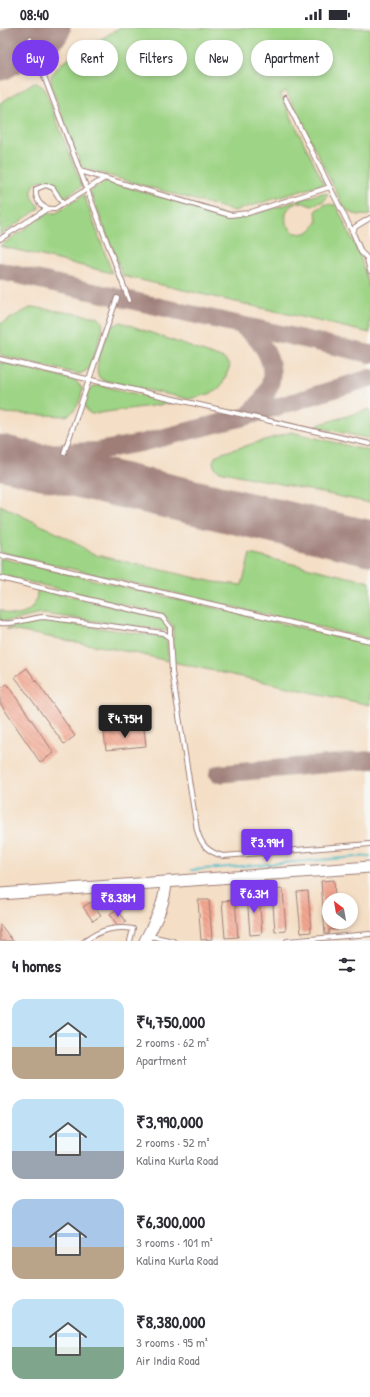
<!DOCTYPE html>
<meta charset="utf-8">
<style>
body{margin:0;font-family:"Patrick Hand",sans-serif;background:#f7f7f7;color:#2b2b33;height:100vh;display:flex;flex-direction:column;font-size:15px;white-space:nowrap}
*{box-sizing:border-box;margin:0}
p{font-size:13px;color:#7c7c81}
.icon{flex:none;width:22px;height:22px;fill:none;stroke:currentColor;stroke-width:2;stroke-linecap:round;stroke-linejoin:round}
.map{position:relative;height:913px;overflow:hidden}
.drawer{display:flex;flex-direction:column;background:#fff;flex:1}
.drawer>*{flex:none}
.top-card{position:absolute;left:12px;top:12px;width:346px;height:36px;display:flex;gap:8px}
.needle{width:26px;rotate:329deg}
.tools{position:absolute;left:322px;top:865px;display:grid;gap:8px}
.tools a{display:grid;place-items:center;width:36px;height:36px;border-radius:50%;background:#fff;box-shadow:0 2px 6px #0003;font-size:20px}
.price{position:absolute;translate:-50% -34px;padding:0 9px;border-radius:4px;background:#7c3aed;color:#fff;font-size:13px;line-height:26px;filter:drop-shadow(0 1px 2px #0008)}
.price::after{content:'';position:absolute;left:50%;top:24px;width:12px;height:9px;margin-left:-6px;background:inherit;clip-path:polygon(0 0,100% 0,50% 100%)}
.price.selected{background:#222;color:#fff}
ul{padding:0;list-style:none}
li{display:flex;align-items:center;gap:12px;height:100px;padding:0 12px}
li span{display:grid;place-items:center;flex:none;width:112px;height:80px;border-radius:12px;color:#555}
li>.icon{margin-inline-start:auto}
span .icon{width:48px;height:48px;fill:#fffc;stroke-width:1}
li b{font-size:17px}
h2{display:flex;justify-content:space-between;align-items:center;height:48px;padding:0 12px;font-size:17px}
.tag{padding:0 14px;border-radius:18px;background:#fff;box-shadow:0 2px 6px #0003;font-size:14px;line-height:36px}
.tag.selected{background:#7c3aed;color:#fff}
.status{display:flex;justify-content:space-between;align-items:center;height:28px;padding:0 20px;background:#fff;direction:ltr}
.status svg{height:11px;fill:currentColor}
.map>svg:first-child{display:block}
.green{fill:#9ed485;stroke:#747a58}
.lines{fill:none;stroke-linecap:round;stroke-linejoin:round}
.stream{stroke:#4bb9c5;stroke-width:2}
.taxiway{stroke:#9f7e78;stroke-width:18}
.runway{stroke:#9f7e78;stroke-width:45}
.building{fill:url(#building-back-hatch)}
.lane-casing{stroke:#9f7e78;stroke-width:6}
.secondary-casing{stroke:#9f7e78;stroke-width:13}
.lane{stroke:#fff;stroke-width:4}
.secondary{stroke:#fff;stroke-width:11}
</style>
<div class="status"><b>08:40</b><svg viewBox="0 0 49 12"><path d="M0 12V9h3v3zM5 12V6h3v6zM10 12V3h3v9zM15 12V0h3v12zM26 1h20v11H26zM47 4h2v5h-2z"/></svg></div>
<div class="map">
<svg width="370" height="913" viewBox="0 0 370 913">
<defs>
<pattern id="building-back-hatch" width="6" height="6" patternUnits="userSpaceOnUse"><rect width="6" height="6" fill="#f2a690"/><path d="M-1 5l2 2M0 0l6 6M5-1l2 2" fill="none" stroke="#d18e7c"/></pattern>
</defs>
<rect width="100%" height="100%" fill="#f6f6f2"/>
<filter id="ink" filterUnits="userSpaceOnUse"><feTurbulence type="fractalNoise" baseFrequency=".025" numOctaves="2"/><feDisplacementMap in="SourceGraphic" scale="8" xChannelSelector="R" yChannelSelector="G"/><feConvolveMatrix kernelMatrix="1 2 1 2 8 2 1 2 1" color-interpolation-filters="sRGB"/></filter>
<filter id="wash" filterUnits="userSpaceOnUse"><feTurbulence type="fractalNoise" baseFrequency=".012" numOctaves="4" result="noise"/><feDisplacementMap in="SourceGraphic" scale="16" xChannelSelector="R" yChannelSelector="G"/><feGaussianBlur stdDeviation="0.9" result="paint"/><feColorMatrix in="noise" values="0 0 0 0 0 0 0 0 0 0 0 0 0 0 0 0 0 1.4 0 .05"/><feComposite in="paint" operator="in"/></filter>
<g filter="url(#wash)">
<rect width="100%" height="100%" fill="#f4dec5"/>
<path class="green" d="M119,0H370V187C360,188 351,187 344,179L286,63L280,66L324,156L234,183L82,140L51,58V48L62,35Z
M33,55H37L44,60L82,158L63,170C60,165 57,158 51,155C41,147 28,158 33,170C35,173 38,177 40,180L0,207V75Z
M106,153L235,190H243L322,165L328,166L325,172L312,178L301,174C289,176 284,183 286,195L293,204C304,208 312,204 317,194L316,182L326,176L336,177L360,228L370,262V305L123,248L90,163Z
M84,167L112,245L0,218L48,185H56Z
M32,279L98,289L102,293L103,301L89,341L80,346L75,345L0,327V296Z
M121,294L224,331L230,338L222,357L217,362L209,366L189,371L102,352C89,343 106,312 110,299Z
M0,334L75,352L82,360C82,370 77,384 66,388L0,385Z
M99,357L173,375L92,386L88,384L84,377C86,367 88,359 99,357Z
M370,381V411L314,398Z
M291,404L370,423V475L219,443L215,440L213,434L215,429L219,426Z
M0,477L75,514L92,526L214,554L242,557L250,526L370,554V611L0,524Z
M0,530L370,616V677L173,634V598L163,586L0,547Z
M37,561L152,588L164,593L168,600V603L44,586C29,587 15,595 0,592V581C17,595 39,583 37,561Z
M34,592H44L163,609L167,614L168,633L135,625L6,601Z"/>
<g class="lines">
<path class="stream" d="M191,842L370,828"/>
<path class="taxiway" d="M0,243L370,326
M242,298C265,314 282,342 264,369C260,376 253,382 248,388
M0,422L38,425L97,423L141,415L248,388L370,350
M218,746L370,732"/>
<path class="runway" d="M0,30L48,0
M0,429L370,515"/>
</g>
<g id="blocks">
<path class="building" d="M27,640L75,708L64,716L15,649Z
M7,656L54,725L40,734L0,675V661Z
M144,700L146,718L106,722L104,705Z
M334,852L335,872H329V894H337L338,901L329,902V906H325L321,853Z
M283,861L286,903L275,904L272,862Z
M308,863L311,904L301,905L297,864Z
M259,866L262,906L250,907L247,867Z
M198,872H209L212,911L201,912Z
M235,872L238,909L225,910L222,873Z
M91,874L101,887L93,893L83,879Z
M117,881L126,894L121,897H117L110,886Z
M0,896L13,913H0Z"/>
</g>
</g>
<g filter="url(#ink)">
<use href="#blocks" fill-opacity="0" stroke="#9f7e78" stroke-width="1"/>
<g class="lines">
<defs>
<path id="lane" d="M30,11L129,272
M285,70L353,205
M80,143L230,187L248,185L330,159
M63,176L53,160L46,157L36,161C35,173 42,182 55,181L105,150
M370,190L355,199L353,205L361,224L370,233
M0,211L47,181
M367,231L370,243
M0,331L370,416
M64,425L117,270
M0,527L370,613
M0,550L162,589L170,599V610
M0,595C15,597 29,590 44,589L163,605L170,610L172,644L197,802C201,817 208,824 223,828L370,816
M150,908L173,913
M85,913C100,902 114,898 133,901L130,913
M287,913L370,906"/>
<path id="secondary" d="M0,866L370,839
M145,913C155,894 165,876 166,854"/>
</defs>
<use href="#lane" class="lane-casing"/>
<use href="#secondary" class="secondary-casing"/>
<use href="#lane" class="lane"/>
<use href="#secondary" class="secondary"/>
</g>
</g>
</svg>
<div class="tools">
<a><svg class="needle" viewBox="-14 -14 28 28"><path d="M0-13l5 13h-10z" fill="#e53935"/><path d="M0 13l5-13h-10z" fill="#7c7c81"/></svg></a>
</div>
<b class="price selected" style="left:125px;top:711px">₹4.75M</b>
<b class="price" style="left:267px;top:835px">₹3.99M</b>
<b class="price" style="left:254px;top:886px">₹6.3M</b>
<b class="price" style="left:118px;top:890px">₹8.38M</b>
<div class="top-card">
<a class="tag selected">Buy</a>
<a class="tag">Rent</a>
<a class="tag">Filters</a>
<a class="tag">New</a>
<a class="tag">Apartment</a>
</div>
</div>
<section class="drawer">
<h2>4 homes<svg class="icon" aria-label="filters" viewBox="0 0 24 24"><path d="M4 7h16M4 17h16"/><circle cx="9" cy="7" r="2"/><circle cx="15" cy="17" r="2"/></svg></h2>
<ul>
<li><span style="background:linear-gradient(#bfe0f5 60%,#b9a48a 0)"><svg class="icon" aria-label="home" viewBox="0 0 24 24"><path d="M3 11l9-7 9 7M6 9v11h12V9"/></svg></span><div><b>₹4,750,000</b><p>2 rooms · 62 m²</p><p>Apartment</p></div></li>
<li><span style="background:linear-gradient(#bfe0f5 65%,#9aa5b1 0)"><svg class="icon" aria-label="home" viewBox="0 0 24 24"><path d="M3 11l9-7 9 7M6 9v11h12V9"/></svg></span><div><b>₹3,990,000</b><p>2 rooms · 52 m²</p><p>Kalina Kurla Road</p></div></li>
<li><span style="background:linear-gradient(#a9c7e8 60%,#b9a48a 0)"><svg class="icon" aria-label="home" viewBox="0 0 24 24"><path d="M3 11l9-7 9 7M6 9v11h12V9"/></svg></span><div><b>₹6,300,000</b><p>3 rooms · 101 m²</p><p>Kalina Kurla Road</p></div></li>
<li><span style="background:linear-gradient(#bfe0f5 60%,#7fa58c 0)"><svg class="icon" aria-label="home" viewBox="0 0 24 24"><path d="M3 11l9-7 9 7M6 9v11h12V9"/></svg></span><div><b>₹8,380,000</b><p>3 rooms · 95 m²</p><p>Air India Road</p></div></li>
</ul>
</section>
